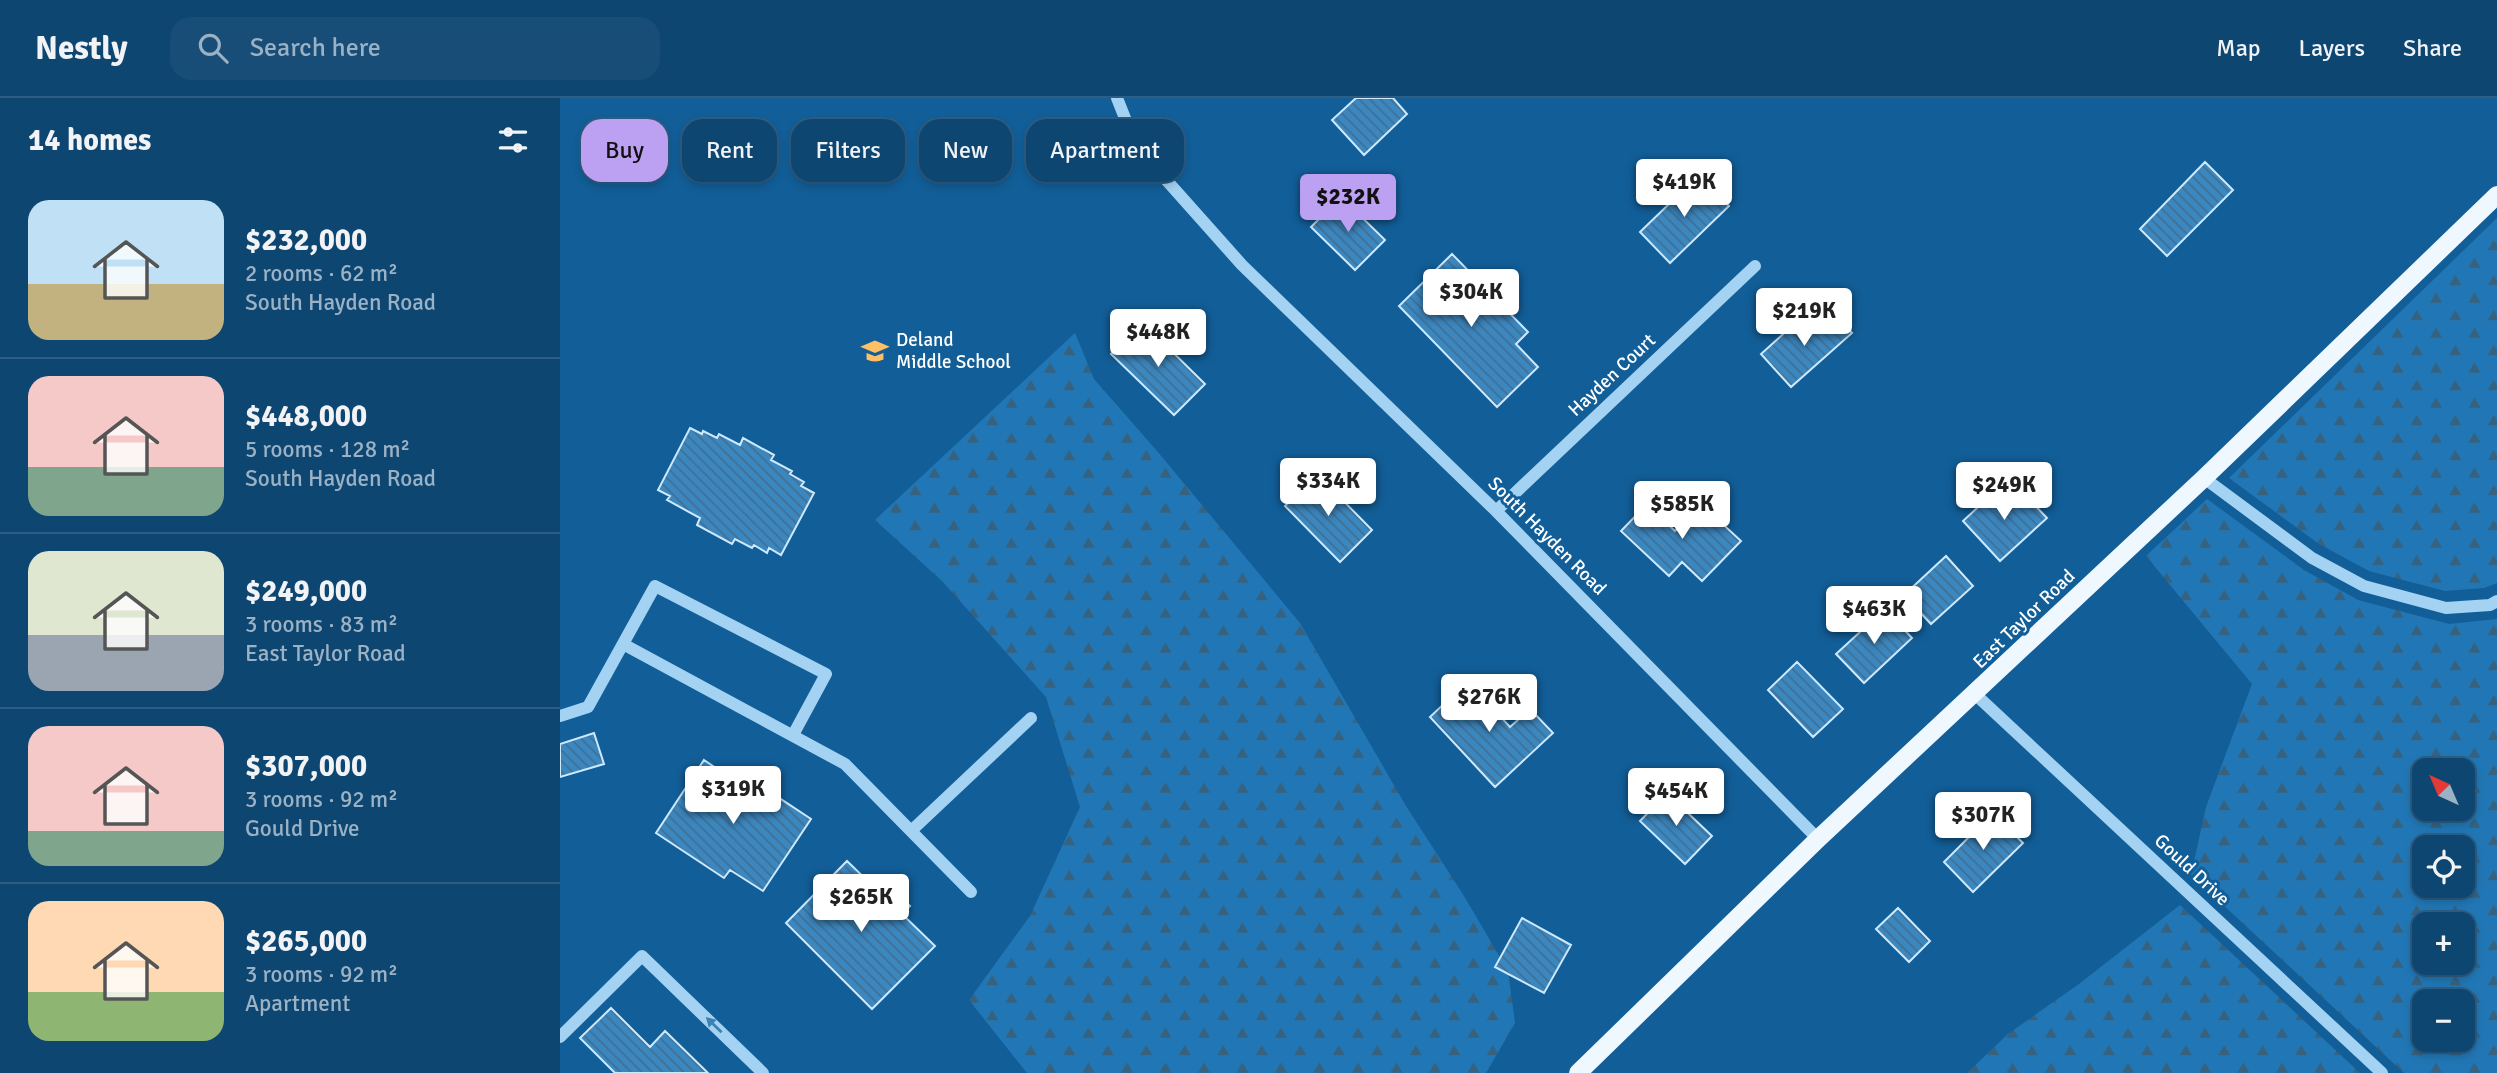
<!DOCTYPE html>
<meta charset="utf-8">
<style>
body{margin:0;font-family:Signika,sans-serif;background:#174d77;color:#f1f3f6;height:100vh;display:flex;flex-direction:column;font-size:26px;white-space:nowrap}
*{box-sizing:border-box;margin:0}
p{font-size:23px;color:#9bb1c4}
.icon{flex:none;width:38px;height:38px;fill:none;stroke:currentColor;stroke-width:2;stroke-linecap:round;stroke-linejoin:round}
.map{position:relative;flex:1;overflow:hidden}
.side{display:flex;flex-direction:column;background:#0e4672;width:560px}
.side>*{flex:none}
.top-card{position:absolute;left:21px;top:21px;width:665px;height:63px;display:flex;gap:14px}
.needle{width:46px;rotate:316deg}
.tools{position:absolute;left:1852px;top:660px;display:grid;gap:14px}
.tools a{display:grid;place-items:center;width:63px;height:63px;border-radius:14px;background:#0e4672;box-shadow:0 4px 10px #0003,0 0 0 2px #2e5e84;font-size:35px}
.price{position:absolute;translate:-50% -60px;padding:0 16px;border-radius:7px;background:#fff;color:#222;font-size:23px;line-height:46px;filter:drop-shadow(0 2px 4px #0008)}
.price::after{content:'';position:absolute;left:50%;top:42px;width:21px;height:16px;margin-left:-10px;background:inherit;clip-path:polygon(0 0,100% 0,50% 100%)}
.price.active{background:#bca0f2;color:#111}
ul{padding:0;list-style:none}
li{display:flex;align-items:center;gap:21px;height:175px;padding:0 28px}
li+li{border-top:2px solid #2e5e84}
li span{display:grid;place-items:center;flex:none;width:196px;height:140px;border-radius:21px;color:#555}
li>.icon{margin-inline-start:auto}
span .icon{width:84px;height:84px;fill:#fffc;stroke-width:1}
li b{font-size:30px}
h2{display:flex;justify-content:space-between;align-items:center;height:84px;padding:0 28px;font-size:30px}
.pill{padding:0 24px;border-radius:21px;background:#0e4672;box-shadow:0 4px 10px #0003,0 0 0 2px #2e5e84;font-size:24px;line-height:63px}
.pill.active{background:#bca0f2;color:#111}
header{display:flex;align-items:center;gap:42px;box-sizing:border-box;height:98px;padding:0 35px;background:#0e4672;border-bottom:2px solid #2e5e84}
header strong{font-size:33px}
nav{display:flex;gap:38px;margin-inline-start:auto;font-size:24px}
.search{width:490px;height:63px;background:#174d77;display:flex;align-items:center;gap:18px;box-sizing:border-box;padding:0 24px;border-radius:21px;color:#9bb1c4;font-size:26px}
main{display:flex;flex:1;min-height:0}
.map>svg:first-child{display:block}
.forest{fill:url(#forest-firs);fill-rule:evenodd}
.building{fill:url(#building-back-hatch);stroke:#cce9fd;stroke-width:2}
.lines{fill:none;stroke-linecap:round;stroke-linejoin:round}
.minor{stroke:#a4d2f3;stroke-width:12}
.major{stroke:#f0f8ff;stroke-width:18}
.oneway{fill:#3e81b3}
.labels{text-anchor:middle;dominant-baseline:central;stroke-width:6;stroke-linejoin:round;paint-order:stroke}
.poi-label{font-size:19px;fill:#fff;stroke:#125e98;text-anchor:start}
.street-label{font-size:19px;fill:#fff;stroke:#125e98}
</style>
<header>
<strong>Nestly</strong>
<div class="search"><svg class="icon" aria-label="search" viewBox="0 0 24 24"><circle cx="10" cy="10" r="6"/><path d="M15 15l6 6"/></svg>Search here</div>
<nav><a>Map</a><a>Layers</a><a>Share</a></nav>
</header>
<main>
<section class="side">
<h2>14 homes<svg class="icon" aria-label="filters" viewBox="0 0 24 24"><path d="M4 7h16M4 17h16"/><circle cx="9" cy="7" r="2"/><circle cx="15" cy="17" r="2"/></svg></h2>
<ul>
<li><span style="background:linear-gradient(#bfe0f5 60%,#c2b280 0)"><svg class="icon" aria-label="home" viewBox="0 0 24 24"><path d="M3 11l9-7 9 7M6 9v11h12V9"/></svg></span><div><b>$232,000</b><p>2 rooms · 62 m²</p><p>South Hayden Road</p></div></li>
<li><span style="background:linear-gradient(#f6c9c9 65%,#7fa58c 0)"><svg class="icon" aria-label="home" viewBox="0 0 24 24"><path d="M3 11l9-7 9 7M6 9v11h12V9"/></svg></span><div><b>$448,000</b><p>5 rooms · 128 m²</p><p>South Hayden Road</p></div></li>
<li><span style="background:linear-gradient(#dfe7d0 60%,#9aa5b1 0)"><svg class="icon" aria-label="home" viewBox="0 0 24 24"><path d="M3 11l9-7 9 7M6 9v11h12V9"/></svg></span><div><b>$249,000</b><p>3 rooms · 83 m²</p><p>East Taylor Road</p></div></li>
<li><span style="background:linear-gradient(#f6c9c9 75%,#7fa58c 0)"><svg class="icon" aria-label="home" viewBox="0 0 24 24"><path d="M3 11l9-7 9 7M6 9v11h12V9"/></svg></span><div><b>$307,000</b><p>3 rooms · 92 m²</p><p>Gould Drive</p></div></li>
<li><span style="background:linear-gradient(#ffd9b3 65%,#8fb573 0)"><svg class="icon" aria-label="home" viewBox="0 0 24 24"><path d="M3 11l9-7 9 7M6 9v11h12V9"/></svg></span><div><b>$265,000</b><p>3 rooms · 92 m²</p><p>Apartment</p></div></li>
</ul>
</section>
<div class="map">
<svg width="1937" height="975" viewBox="0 0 1937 975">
<defs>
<pattern id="forest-firs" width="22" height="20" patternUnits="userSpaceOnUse" patternTransform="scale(1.75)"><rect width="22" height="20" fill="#2177b5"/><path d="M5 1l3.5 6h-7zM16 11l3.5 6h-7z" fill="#366280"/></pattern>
<pattern id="building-back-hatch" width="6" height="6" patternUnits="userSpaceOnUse" patternTransform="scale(1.75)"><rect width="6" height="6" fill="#3b87c0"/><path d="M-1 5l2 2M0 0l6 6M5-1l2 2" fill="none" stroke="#426f92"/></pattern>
</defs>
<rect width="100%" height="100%" fill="#125e98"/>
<path class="forest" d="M1937,120V485L1924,490L1885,493L1809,473L1759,446L1669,380Z
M515,235L534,281L597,353L740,525L846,708L904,798L948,873L955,925L926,975H467L409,902L470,818L520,709L486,599L382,483L315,422Z
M1647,401L1744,472L1798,502L1889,526L1937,521V975H1844L1631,777L1646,709L1692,586L1586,458ZM1902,672V710H1864V672ZM1902,749V788H1864V749ZM1864,826H1902V864H1864ZM1864,903H1902V942H1864Z
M1620,807L1800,975H1407L1448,936L1519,886Z"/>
<path class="building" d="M796,0H833L847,16L804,57L772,22Z
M1645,64L1673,92L1607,158L1580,131Z
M1139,77L1169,108L1110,165L1080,134Z
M781,99L825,142L795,172L751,129Z
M892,156L968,234L956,246L978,269L937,309L839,208Z
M1276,216L1292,235L1231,289L1201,256L1242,219L1256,234Z
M582,224L645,286L614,317L551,256Z
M130,330L142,336L143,333L157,340L159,336L180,347L183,340L214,357L211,362L232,373L230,376L244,384L241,388L254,395L221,457L209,450L207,455L194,447L192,450L175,441L172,446L137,427L140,420L107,402L110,398L98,392Z
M757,376L812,432L780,464L725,408Z
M1442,387L1459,405L1466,398L1487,420L1440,463L1403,423Z
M1087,406L1115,433L1141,406L1181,443L1142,483L1122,464L1109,478L1061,433Z
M1386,458L1413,488L1371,526L1344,497Z
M1325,511L1352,540L1304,585L1276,556Z
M1237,564L1283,611L1253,639L1208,592Z
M908,583L950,629L970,611L993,635L935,689L870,619Z
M34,635L44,666L0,679V646Z
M144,662L178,685L183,676L251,721L203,793L170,772L164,780L96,735Z
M1107,695L1152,738L1125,766L1080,723Z
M1433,715L1463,745L1413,794L1384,764Z
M287,763L318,793L327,785L350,808L342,816L375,848L312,911L226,825Z
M1338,810L1370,843L1349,864L1316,831Z
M962,820L1011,847L984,895L935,869Z
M51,910L90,949L105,933L148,975H55L20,940Z"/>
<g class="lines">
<path class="minor" d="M557,0L576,48L682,167L936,413L1258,741
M1644,380L1752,460L1804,488L1886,510L1930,507L1937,503
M936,413L1195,168
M63,546L285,666L411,794
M1415,596L1822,975
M0,618L28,609L95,488L266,576L233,637
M351,733L471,620
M0,939L82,858L203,975"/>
<path class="major" d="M1018,975L1258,741L1644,380L1937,97"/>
</g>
<defs><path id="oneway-solid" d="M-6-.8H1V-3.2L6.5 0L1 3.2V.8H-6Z" transform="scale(1.75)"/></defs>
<use class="oneway" href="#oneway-solid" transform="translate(154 927) rotate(-136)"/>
<defs>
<symbol id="school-bare" viewBox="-9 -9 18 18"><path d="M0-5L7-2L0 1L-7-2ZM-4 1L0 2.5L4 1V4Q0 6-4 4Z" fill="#ffbf66" stroke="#125e98" stroke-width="2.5" paint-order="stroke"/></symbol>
</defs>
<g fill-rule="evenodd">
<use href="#school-bare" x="296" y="234" width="38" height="38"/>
</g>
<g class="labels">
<g class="poi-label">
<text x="336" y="242">Deland<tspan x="336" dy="22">Middle School</tspan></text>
</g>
<g class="street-label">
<text transform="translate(1052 277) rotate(-43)">Hayden Court</text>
<text transform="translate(987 438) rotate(45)">South Hayden Road</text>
<text transform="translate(1464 521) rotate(-44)">East Taylor Road</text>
<text transform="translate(1632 772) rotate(43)">Gould Drive</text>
</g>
</g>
</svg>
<div class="tools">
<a><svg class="needle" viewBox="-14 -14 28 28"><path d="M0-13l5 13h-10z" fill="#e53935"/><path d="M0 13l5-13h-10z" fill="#9bb1c4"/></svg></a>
<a><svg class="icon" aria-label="locate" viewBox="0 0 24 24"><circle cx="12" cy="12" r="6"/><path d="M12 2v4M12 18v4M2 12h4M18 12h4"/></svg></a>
<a>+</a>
<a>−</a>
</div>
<b class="price" style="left:1124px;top:121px">$419K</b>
<b class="price active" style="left:788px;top:136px">$232K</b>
<b class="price" style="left:911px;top:231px">$304K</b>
<b class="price" style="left:1244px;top:250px">$219K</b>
<b class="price" style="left:598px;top:271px">$448K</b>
<b class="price" style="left:768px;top:420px">$334K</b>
<b class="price" style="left:1444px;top:424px">$249K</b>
<b class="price" style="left:1122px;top:443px">$585K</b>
<b class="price" style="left:1314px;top:548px">$463K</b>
<b class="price" style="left:929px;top:636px">$276K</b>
<b class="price" style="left:173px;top:728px">$319K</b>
<b class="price" style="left:1116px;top:730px">$454K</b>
<b class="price" style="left:1423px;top:754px">$307K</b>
<b class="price" style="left:301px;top:836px">$265K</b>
<div class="top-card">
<a class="pill active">Buy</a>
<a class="pill">Rent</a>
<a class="pill">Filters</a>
<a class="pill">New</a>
<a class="pill">Apartment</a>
</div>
</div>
</main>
